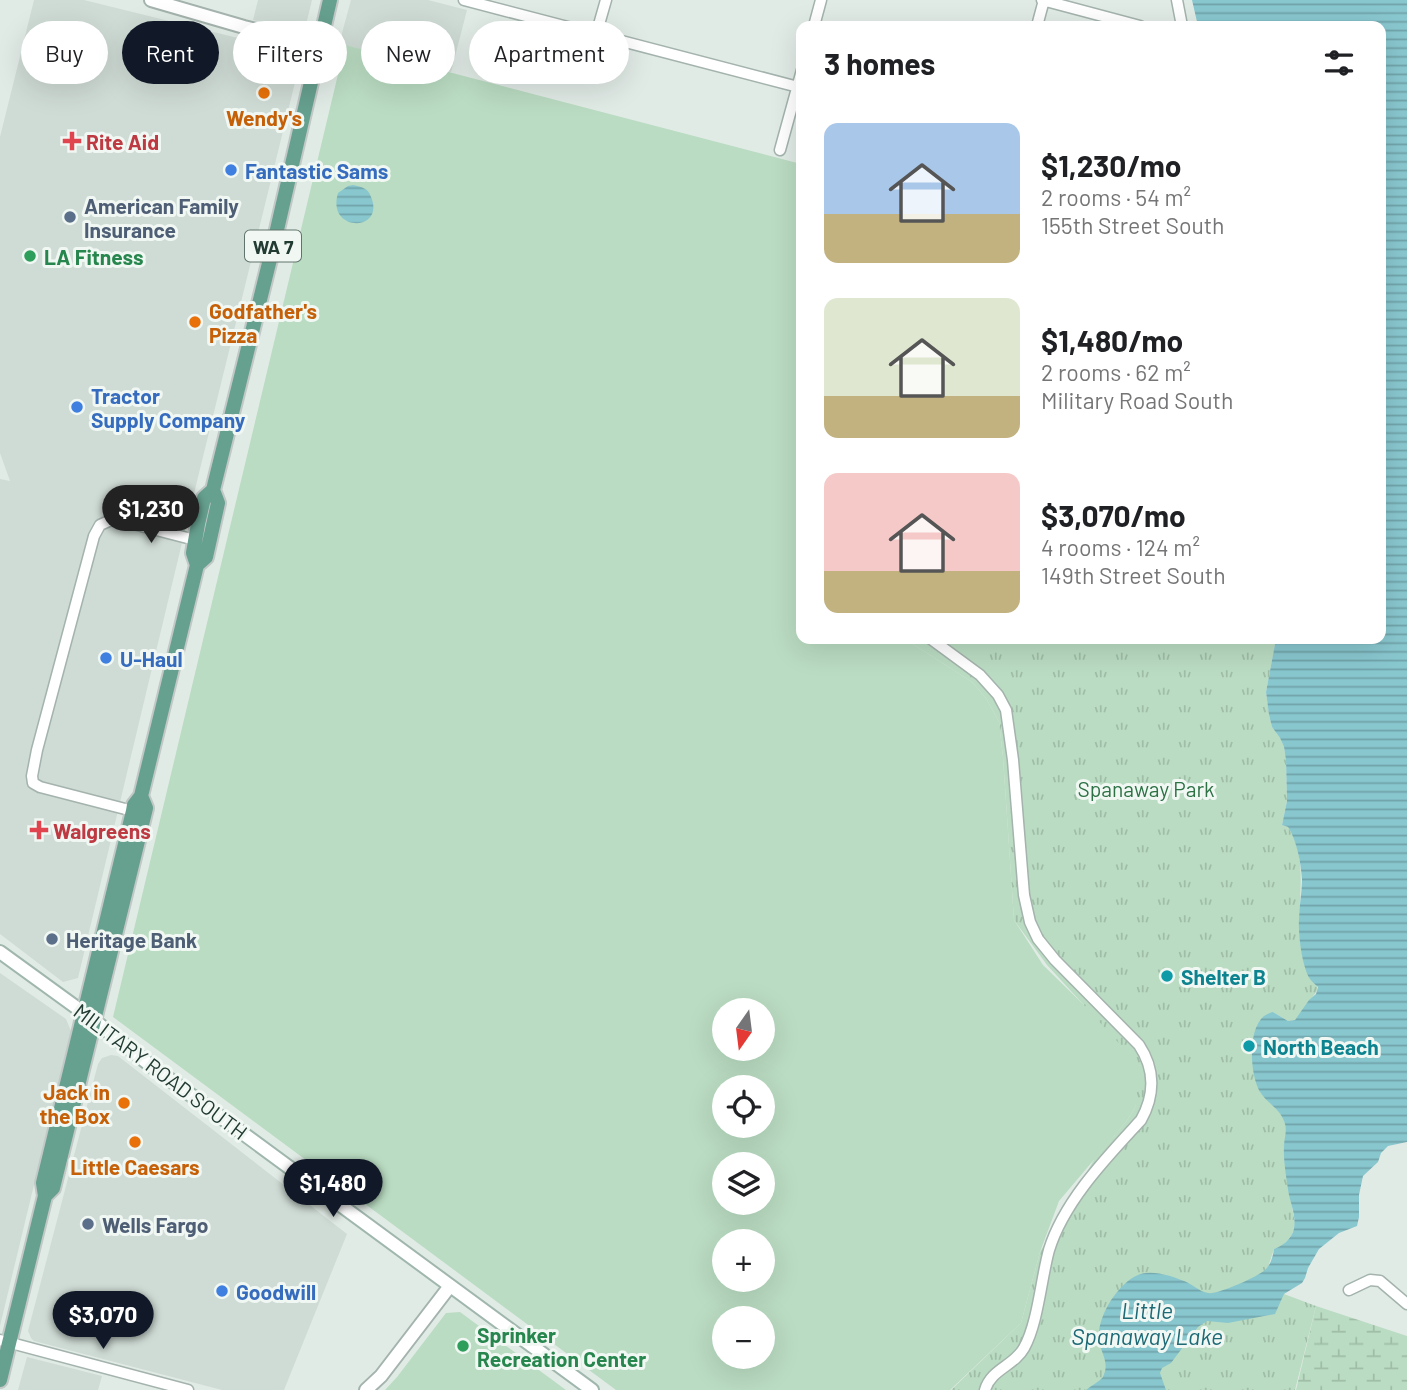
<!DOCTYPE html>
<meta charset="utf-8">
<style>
body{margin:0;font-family:Barlow,sans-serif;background:#f6f6f6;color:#202124;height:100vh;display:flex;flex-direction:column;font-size:26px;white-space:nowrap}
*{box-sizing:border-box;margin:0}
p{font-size:23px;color:#757577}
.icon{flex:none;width:38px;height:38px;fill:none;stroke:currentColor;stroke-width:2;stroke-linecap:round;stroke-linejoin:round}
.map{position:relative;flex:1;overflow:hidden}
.side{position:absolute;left:796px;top:21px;width:590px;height:623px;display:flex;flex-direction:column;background:#fff;border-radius:14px;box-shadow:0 7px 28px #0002}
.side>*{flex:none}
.guide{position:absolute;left:21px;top:21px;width:665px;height:63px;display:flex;gap:14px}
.needle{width:46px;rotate:194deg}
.fabs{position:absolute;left:712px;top:998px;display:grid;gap:14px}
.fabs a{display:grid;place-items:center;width:63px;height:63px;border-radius:50%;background:#fff;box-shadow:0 7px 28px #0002;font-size:35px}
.price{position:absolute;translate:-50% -60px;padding:0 16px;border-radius:24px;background:#111827;color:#fff;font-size:23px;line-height:46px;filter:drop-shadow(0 2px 4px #0008)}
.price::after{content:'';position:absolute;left:50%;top:42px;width:21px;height:16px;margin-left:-10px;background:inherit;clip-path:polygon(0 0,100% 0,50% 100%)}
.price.active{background:#222;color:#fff}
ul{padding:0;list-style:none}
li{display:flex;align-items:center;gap:21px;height:175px;padding:0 28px}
li span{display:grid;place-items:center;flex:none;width:196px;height:140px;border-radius:14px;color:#555}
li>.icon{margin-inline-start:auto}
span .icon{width:84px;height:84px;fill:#fffc;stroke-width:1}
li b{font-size:30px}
h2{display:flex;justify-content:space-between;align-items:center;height:84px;padding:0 28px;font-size:30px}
.pill{padding:0 24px;border-radius:32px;background:#fff;box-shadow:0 7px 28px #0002;font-size:24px;line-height:63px}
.pill.active{background:#111827;color:#fff}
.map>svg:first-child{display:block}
.built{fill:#cfdbd5}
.green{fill:#badcc2;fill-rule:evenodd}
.wetland{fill:url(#wetland-marsh)}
.park{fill:url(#park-tufts)}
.water{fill:url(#water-rules)}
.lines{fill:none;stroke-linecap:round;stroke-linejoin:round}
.minor-casing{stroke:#a4b3ad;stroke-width:13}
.tertiary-casing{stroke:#a4b3ad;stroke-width:16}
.secondary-casing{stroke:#a0b7ae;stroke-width:16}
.primary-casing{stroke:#c1c8c6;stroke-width:18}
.minor{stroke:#fff;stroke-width:10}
.tertiary{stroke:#fff;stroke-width:12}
.secondary{stroke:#fff;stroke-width:12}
.primary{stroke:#66a08f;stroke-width:14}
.food-dot{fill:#e8710a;stroke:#f1f8f4;stroke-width:2.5}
.health-dot{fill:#e0444e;stroke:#f1f8f4;stroke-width:2.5}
.shop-dot{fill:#3f7fe0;stroke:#f1f8f4;stroke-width:2.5}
.service-dot{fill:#5c6f8a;stroke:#f1f8f4;stroke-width:2.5}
.leisure-dot{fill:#2e9e5b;stroke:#f1f8f4;stroke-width:2.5}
.culture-dot{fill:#0f9aa8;stroke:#f1f8f4;stroke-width:2.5}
.labels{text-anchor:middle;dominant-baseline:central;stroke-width:6;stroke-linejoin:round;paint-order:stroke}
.shield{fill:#f1f8f4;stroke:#60746d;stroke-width:2}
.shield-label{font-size:19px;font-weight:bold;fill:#223b33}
.food-label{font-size:21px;font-weight:bold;fill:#c56008;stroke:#f1f8f4}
.health-label{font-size:21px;font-weight:bold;fill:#be3a42;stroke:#f1f8f4;text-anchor:start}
.shop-label{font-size:21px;font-weight:bold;fill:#366cbe;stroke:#f1f8f4;text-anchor:start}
.service-label{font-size:21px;font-weight:bold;fill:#4e5e75;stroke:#f1f8f4;text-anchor:start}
.leisure-label{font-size:21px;font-weight:bold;fill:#27864d;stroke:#f1f8f4;text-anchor:start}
.park-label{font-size:21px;fill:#2d7145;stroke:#f1f8f4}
.culture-label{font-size:21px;font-weight:bold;fill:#0d838f;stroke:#f1f8f4;text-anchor:start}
.street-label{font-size:21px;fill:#223b33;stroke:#f1f8f4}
.water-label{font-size:23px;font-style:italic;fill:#1d6a76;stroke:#f1f8f4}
</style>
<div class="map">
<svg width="1407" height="1390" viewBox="0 0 1407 1390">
<defs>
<pattern id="wetland-marsh" width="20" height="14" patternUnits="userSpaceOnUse" patternTransform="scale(1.75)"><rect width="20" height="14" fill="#badcc2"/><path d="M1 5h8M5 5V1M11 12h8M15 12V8" fill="none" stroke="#a0bea7"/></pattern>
<pattern id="park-tufts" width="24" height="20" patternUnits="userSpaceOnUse" patternTransform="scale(1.75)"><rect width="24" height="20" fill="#badcc2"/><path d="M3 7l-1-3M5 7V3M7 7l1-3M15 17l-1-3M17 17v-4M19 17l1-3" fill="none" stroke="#a0bea7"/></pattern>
<pattern id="water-rules" width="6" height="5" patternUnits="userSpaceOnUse" patternTransform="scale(1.75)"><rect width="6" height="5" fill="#89c7cf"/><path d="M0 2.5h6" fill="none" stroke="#70a3a9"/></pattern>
</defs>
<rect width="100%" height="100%" fill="#e1ebe6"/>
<path class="built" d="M34,0H84L302,54L186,526L78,978L63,982L0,934V479L10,481L0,453V137Z
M258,0H312L304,33L253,20Z
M351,0H428L467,10L451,72L339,44Z
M0,973L66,1019L71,1031L0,1326Z
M111,1055L118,1056L347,1234L284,1390H222L34,1341L31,1338L28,1331L98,1064L102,1058Z
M27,1357L102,1376L98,1390H18Z"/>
<path class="green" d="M345,45L801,164L802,639H905L972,682L986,698L999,722L1003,757L1014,920L1043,965L1129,1049L1140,1066L1141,1080L1135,1108L1126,1122L1059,1201L1040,1252L1021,1323L950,1390H616L113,1017ZM724,1010H763V1048H724ZM724,1087H763V1125H724ZM724,1164H763V1202H724ZM724,1241H763V1279H724ZM724,1318H763V1356H724Z
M460,1312L566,1390H385L397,1377L446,1313Z"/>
<path class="wetland" d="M1316,1306L1407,1336V1390H1296Z"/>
<path class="park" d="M905,639H1279L1276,640L1266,692L1269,715L1272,727L1280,738L1284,747L1286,761L1287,801L1282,825L1288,827C1312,864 1293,909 1302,949C1304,961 1319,979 1317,990C1317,992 1299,1016 1295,1020L1288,1021L1273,1012L1260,1092L1283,1116L1286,1127V1137L1284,1147L1290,1196L1295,1223L1292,1235L1282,1246L1274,1249L1268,1267L1284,1294L1316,1306L1295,1390H951L1021,1323L1040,1252L1095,1158L1126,1122L1135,1108L1140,1066L1047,965L1014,920L1003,757L999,722L986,698L972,682Z"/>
<path class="water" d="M1192,0H1407V1142L1388,1146L1381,1153L1378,1162L1363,1176L1359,1195V1217L1357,1226L1339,1233L1319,1249L1308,1268L1305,1278L1302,1283L1284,1294L1275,1314L1228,1323L1207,1321L1198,1327L1171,1363L1162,1368L1160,1373L1166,1390H1086C1091,1386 1100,1381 1103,1377C1110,1363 1101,1353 1099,1341C1096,1318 1117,1284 1138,1275C1151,1269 1172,1276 1184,1281C1192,1284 1200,1292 1208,1293C1217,1295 1260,1276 1266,1269C1271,1264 1273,1256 1274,1249C1282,1246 1290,1240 1293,1232C1297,1219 1292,1208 1289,1195C1287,1183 1283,1159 1284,1147C1284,1137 1288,1131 1284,1121C1280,1109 1267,1103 1260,1092C1250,1075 1247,1030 1264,1016C1265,1015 1272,1012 1273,1012L1288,1021L1295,1020L1309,1000L1316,994L1318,987C1315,984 1312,982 1310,979C1302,967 1298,934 1299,919C1299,906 1302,893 1302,880C1301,863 1297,841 1288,827L1282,825L1287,801L1286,761L1284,747L1280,738L1272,727L1269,715L1266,692L1276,639H1381V26H1198Z
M353,185C362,187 368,188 371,197C386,232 326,233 338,193L348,186Z"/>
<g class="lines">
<defs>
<path id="minor" d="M464,0L802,88
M1042,0L1140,26
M1177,0L1182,26
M814,26L821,0
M1037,26L1044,0
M596,35L606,0
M780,150L802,70
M931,639L980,675L998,695L1006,710L1013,760L1024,895L1030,922L1038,939L1055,960L1139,1045C1155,1069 1155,1095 1141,1120C1107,1157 1064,1201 1049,1250C1041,1279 1038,1323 1024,1348C1014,1366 991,1369 985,1390
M133,811L40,787L33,783L32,776L37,750L94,536L100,525L111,520H118L195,540
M1349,1290L1370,1280L1380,1281L1407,1304
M0,1340L188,1390"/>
<path id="tertiary" d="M151,0L244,27L319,45
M366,1390L381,1376L450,1286"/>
<path id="secondary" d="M0,952L95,1021L150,1065L592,1390"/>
<path id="primary" d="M197,565L206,557L218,503L213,490
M45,1196L53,1188L146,808L141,796
M0,1380L45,1196L43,1183L133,811L134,805L141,796L197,565L193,553L198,524L204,498L213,490L273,247L330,0"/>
</defs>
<use href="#minor" class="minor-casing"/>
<use href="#tertiary" class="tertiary-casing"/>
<use href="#secondary" class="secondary-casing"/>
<use href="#primary" class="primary-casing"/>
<use href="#minor" class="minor"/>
<use href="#tertiary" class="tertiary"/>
<use href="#secondary" class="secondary"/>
<use href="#primary" class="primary"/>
</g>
<g class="food-dot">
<circle cx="264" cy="93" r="7"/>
<circle cx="195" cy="322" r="7"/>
<circle cx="124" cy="1103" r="7"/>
<circle cx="135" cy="1142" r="7"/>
</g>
<g class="health-dot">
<path d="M68.5 130.5h7v7h7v7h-7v7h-7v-7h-7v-7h7z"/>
<path d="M35.5 819.5h7v7h7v7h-7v7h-7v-7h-7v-7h7z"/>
</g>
<g class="shop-dot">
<circle cx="231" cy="170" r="7"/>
<circle cx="77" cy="407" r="7"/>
<circle cx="106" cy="658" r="7"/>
<circle cx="222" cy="1291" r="7"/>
</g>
<g class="service-dot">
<circle cx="70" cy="217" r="7"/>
<circle cx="52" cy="939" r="7"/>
<circle cx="88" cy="1224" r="7"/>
</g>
<g class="leisure-dot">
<circle cx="30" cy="256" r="7"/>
<circle cx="463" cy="1346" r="7"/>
</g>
<g class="culture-dot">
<circle cx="1167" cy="976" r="7"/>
<circle cx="1249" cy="1046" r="7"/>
</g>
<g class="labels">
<rect class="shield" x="245" y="230.5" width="56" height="31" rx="5"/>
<g class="shield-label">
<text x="273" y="246">WA 7</text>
</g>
<g class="food-label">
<text x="264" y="117">Wendy's</text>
<text x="209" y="310" text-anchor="start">Godfather's<tspan x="209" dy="24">Pizza</tspan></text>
<text x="110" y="1091" text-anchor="end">Jack in<tspan x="110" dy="24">the Box</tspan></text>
<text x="135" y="1166">Little Caesars</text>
</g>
<g class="health-label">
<text x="86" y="141">Rite Aid</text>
<text x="53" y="830">Walgreens</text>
</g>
<g class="shop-label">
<text x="245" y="170">Fantastic Sams</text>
<text x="91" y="395">Tractor<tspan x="91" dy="24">Supply Company</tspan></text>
<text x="120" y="658">U-Haul</text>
<text x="236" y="1291">Goodwill</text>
</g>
<g class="service-label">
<text x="84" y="205">American Family<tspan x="84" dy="24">Insurance</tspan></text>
<text x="66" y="939">Heritage Bank</text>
<text x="102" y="1224">Wells Fargo</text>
</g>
<g class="leisure-label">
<text x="44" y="256">LA Fitness</text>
<text x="477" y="1334">Sprinker<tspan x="477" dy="24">Recreation Center</tspan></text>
</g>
<g class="park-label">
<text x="1146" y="788">Spanaway Park</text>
</g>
<g class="culture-label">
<text x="1181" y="976">Shelter B</text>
<text x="1263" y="1046">North Beach</text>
</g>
<g class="street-label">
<text transform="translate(161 1071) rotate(37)">MILITARY ROAD SOUTH</text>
</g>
<g class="water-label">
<text x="1147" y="1310">Little<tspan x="1147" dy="26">Spanaway Lake</tspan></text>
</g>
</g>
</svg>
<div class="fabs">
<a><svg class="needle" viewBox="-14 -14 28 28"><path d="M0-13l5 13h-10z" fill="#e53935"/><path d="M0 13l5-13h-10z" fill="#757577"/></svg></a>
<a><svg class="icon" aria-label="locate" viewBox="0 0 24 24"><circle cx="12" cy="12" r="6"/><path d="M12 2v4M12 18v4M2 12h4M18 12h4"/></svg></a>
<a><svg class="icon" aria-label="layers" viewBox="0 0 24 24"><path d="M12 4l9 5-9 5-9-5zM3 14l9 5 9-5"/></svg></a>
<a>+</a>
<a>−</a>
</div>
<b class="price active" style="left:151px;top:545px">$1,230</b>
<b class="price" style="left:333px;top:1219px">$1,480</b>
<b class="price" style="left:103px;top:1351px">$3,070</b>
<div class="guide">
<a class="pill">Buy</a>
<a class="pill active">Rent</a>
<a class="pill">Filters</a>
<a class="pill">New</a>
<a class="pill">Apartment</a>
</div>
<section class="side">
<h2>3 homes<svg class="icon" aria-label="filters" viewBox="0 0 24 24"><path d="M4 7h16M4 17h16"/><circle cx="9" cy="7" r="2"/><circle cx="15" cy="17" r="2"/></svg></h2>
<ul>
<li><span style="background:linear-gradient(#a9c7e8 65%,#c2b280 0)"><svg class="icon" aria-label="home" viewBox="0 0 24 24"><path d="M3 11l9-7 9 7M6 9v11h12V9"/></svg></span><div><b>$1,230/mo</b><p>2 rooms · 54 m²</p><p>155th Street South</p></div></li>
<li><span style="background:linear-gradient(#dfe7d0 70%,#c2b280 0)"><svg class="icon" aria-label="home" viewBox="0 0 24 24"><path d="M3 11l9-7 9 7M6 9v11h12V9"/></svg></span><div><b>$1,480/mo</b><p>2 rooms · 62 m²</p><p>Military Road South</p></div></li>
<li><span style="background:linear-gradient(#f6c9c9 70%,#c2b280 0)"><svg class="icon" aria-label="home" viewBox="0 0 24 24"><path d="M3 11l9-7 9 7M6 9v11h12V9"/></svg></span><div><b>$3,070/mo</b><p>4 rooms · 124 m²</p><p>149th Street South</p></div></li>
</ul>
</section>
</div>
